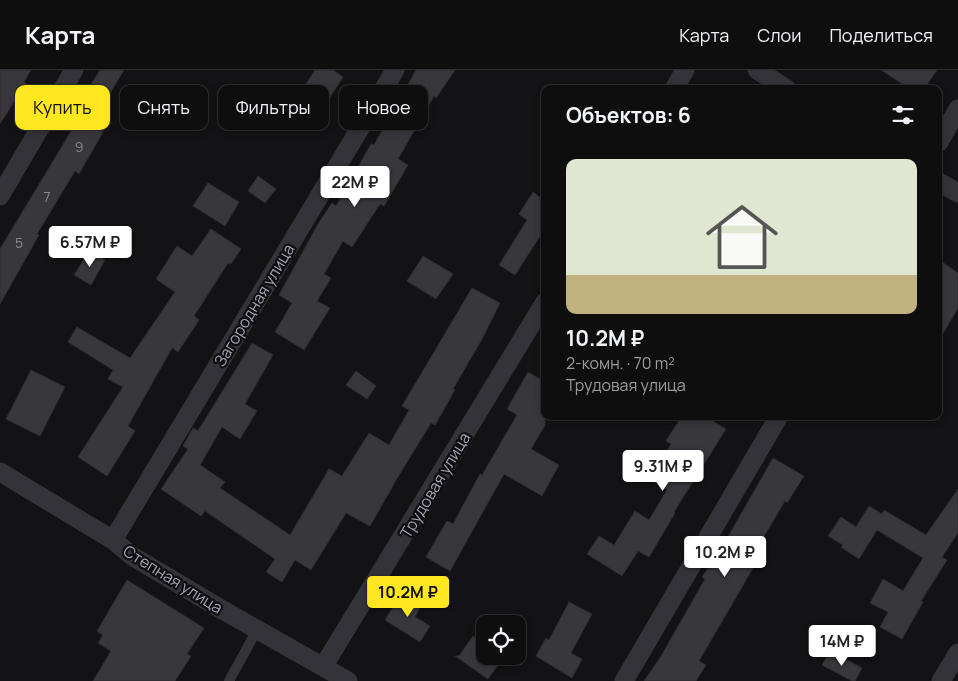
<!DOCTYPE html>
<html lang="ru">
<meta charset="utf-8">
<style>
body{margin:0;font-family:Manrope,sans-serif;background:#1c1c1d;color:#f1f3f6;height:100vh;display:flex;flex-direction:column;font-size:19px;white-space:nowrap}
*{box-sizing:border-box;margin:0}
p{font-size:16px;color:#9b9c9e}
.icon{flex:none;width:28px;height:28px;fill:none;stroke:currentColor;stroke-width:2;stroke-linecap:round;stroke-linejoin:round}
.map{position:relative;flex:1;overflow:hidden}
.drawer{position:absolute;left:541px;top:15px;width:401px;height:335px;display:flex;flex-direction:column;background:#0e0e0f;border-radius:10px;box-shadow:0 2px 8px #0003,0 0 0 1px #2e2e2f}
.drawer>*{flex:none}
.banner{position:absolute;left:15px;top:15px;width:451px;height:45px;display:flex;gap:10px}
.buttons{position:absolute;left:476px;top:545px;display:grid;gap:10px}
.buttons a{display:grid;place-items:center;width:50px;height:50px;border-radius:10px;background:#0e0e0f;box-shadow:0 2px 8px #0003,0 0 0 1px #2e2e2f;font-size:25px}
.price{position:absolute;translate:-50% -42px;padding:0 11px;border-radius:5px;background:#fff;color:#222;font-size:16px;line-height:32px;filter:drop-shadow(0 1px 2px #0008)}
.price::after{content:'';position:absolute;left:50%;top:30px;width:15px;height:11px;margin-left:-8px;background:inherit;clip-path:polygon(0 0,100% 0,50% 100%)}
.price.on{background:#ffe71f;color:#111}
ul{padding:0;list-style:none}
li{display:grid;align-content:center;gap:10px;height:265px;padding:0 25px}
li span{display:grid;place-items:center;height:155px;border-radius:10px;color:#555}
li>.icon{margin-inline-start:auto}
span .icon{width:90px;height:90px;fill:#fffc;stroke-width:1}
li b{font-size:21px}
h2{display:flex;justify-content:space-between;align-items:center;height:60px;padding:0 25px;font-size:21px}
.pill{padding:0 18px;border-radius:10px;background:#0e0e0f;box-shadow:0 2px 8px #0003,0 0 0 1px #2e2e2f;font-size:18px;line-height:45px}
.pill.on{background:#ffe71f;color:#111}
header{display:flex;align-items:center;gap:30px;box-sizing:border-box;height:70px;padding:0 25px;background:#0e0e0f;border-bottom:1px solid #2e2e2f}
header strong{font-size:24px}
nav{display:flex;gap:28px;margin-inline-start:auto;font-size:18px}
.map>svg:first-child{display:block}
.building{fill:#37373c;stroke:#2d2c30}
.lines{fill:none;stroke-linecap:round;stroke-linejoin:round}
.service{stroke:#333339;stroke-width:10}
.minor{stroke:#333339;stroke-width:19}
.labels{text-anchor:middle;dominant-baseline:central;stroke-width:4.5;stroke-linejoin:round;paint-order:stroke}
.number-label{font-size:14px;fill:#878998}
.street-label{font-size:16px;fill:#a2a4b6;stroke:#0e0d0f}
</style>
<header>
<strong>Карта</strong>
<nav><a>Карта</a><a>Слои</a><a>Поделиться</a></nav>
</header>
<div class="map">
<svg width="958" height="611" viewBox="0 0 958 611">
<rect width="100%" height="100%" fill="#131214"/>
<path class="building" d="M0,0H31L24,12L26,13L0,54Z
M100,0H124L100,40L82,29Z
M315,0H333L343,7L325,35L302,20Z
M416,0H455L436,28L434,26L398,89L408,95L384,136L380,134L352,177L343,171L324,204L331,208L317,231L330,238L304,280L275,262L292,233L279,225L318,154L332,133L336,136L371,74L374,75Z
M881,0H937L924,19H910Z
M79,48L103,62L79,104L75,101L37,164L39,165L0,234V179Z
M258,106L276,119L265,133L248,121Z
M208,113L239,132L225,156L193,136Z
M545,121V161L544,160L515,205L499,195L527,150L519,144L533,122L541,128Z
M211,159L241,179L231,194L228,193L194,246L199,250L178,282L172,278L128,356L135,361L107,406L78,387L123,317L108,309L113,300L68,272L77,257L130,288L175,222L156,209L177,176L192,186Z
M89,181L105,190L91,215L74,205Z
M423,186L453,204L436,229L407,211Z
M939,190L958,203V238L939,270Z
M472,218L500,233L481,271L453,319L455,320L435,355L431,353L398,407L370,456L346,443L311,500L295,490L282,512L266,502L275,489L205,441L201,446L161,419L188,379L183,376L193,358L198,361L252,273L273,285L245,334L257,341L240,369L222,357L200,395L225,412L220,418L290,465L329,399L342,406L369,363L389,375L409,340L402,336Z
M31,300L65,317L40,366L6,349Z
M356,301L376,316L367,329L346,315Z
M528,302L545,312V355L531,379L559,395L542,426L504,404L450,501L426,487L447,451L453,454L480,404L482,405L517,345L507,339Z
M682,346H704L726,359L674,442L675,443L649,487L638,481L622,506L587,484L599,466L614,475L635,441L649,450L667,420L650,409L671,374L666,371Z
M773,388L804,406L787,433L785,431L747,495L753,498L699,591L706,595L696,611H644L660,588L705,509L702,507L721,479Z
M958,419V463L942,487L947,490L921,531L923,532L902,569L880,557L888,542L870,533L883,509L903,521L923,488L877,460L859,489L841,477L843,475L828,466L841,447L856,457L869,436L882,444L884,440L926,465Z
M127,510L204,558L187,584L191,586L175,611H93L111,581L98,573L103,565L97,561Z
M401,524L421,536L415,547L430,556L420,572L385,550Z
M569,532L592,544L571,583L582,589L572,608L536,586L546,568L549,570Z
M473,566L485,575V586H504L488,609L455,586H459Z
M830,581L862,598L855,611H852L822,595Z"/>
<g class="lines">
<path class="service" d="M229,611L257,560"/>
<path class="minor" d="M757,0L787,19
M674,19L685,0
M939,72L958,39
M939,112L958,123
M0,126L74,0
M0,402L113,470L132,486L221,539L348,611
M113,470L395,0
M323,597L545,232
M624,611L779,346
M941,611L958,583"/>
</g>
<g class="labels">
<g class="number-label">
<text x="79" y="76">9</text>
<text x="47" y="126">7</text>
<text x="19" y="172">5</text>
</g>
<g class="street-label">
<text transform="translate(254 235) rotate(-59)">Загородная улица</text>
<text transform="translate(435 415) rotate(-59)">Трудовая улица</text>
<text transform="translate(173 509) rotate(32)">Степная улица</text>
</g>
</g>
</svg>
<div class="buttons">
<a><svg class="icon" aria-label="locate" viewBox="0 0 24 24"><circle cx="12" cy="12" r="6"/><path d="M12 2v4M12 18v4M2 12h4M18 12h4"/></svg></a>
</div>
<b class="price" style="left:355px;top:138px">22M ₽</b>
<b class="price" style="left:90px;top:198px">6.57M ₽</b>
<b class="price" style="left:663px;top:422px">9.31M ₽</b>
<b class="price" style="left:725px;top:508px">10.2M ₽</b>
<b class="price on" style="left:408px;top:548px">10.2M ₽</b>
<b class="price" style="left:842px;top:597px">14M ₽</b>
<div class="banner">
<a class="pill on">Купить</a>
<a class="pill">Снять</a>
<a class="pill">Фильтры</a>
<a class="pill">Новое</a>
</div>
<section class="drawer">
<h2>Объектов: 6<svg class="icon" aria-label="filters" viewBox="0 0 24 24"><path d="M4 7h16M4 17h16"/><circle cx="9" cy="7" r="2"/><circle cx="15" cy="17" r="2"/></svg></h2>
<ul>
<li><span style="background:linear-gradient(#dfe7d0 75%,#c2b280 0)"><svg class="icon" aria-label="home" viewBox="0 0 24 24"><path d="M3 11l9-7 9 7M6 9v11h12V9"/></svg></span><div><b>10.2M ₽</b><p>2-комн. · 70 m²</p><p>Трудовая улица</p></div></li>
</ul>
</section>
</div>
